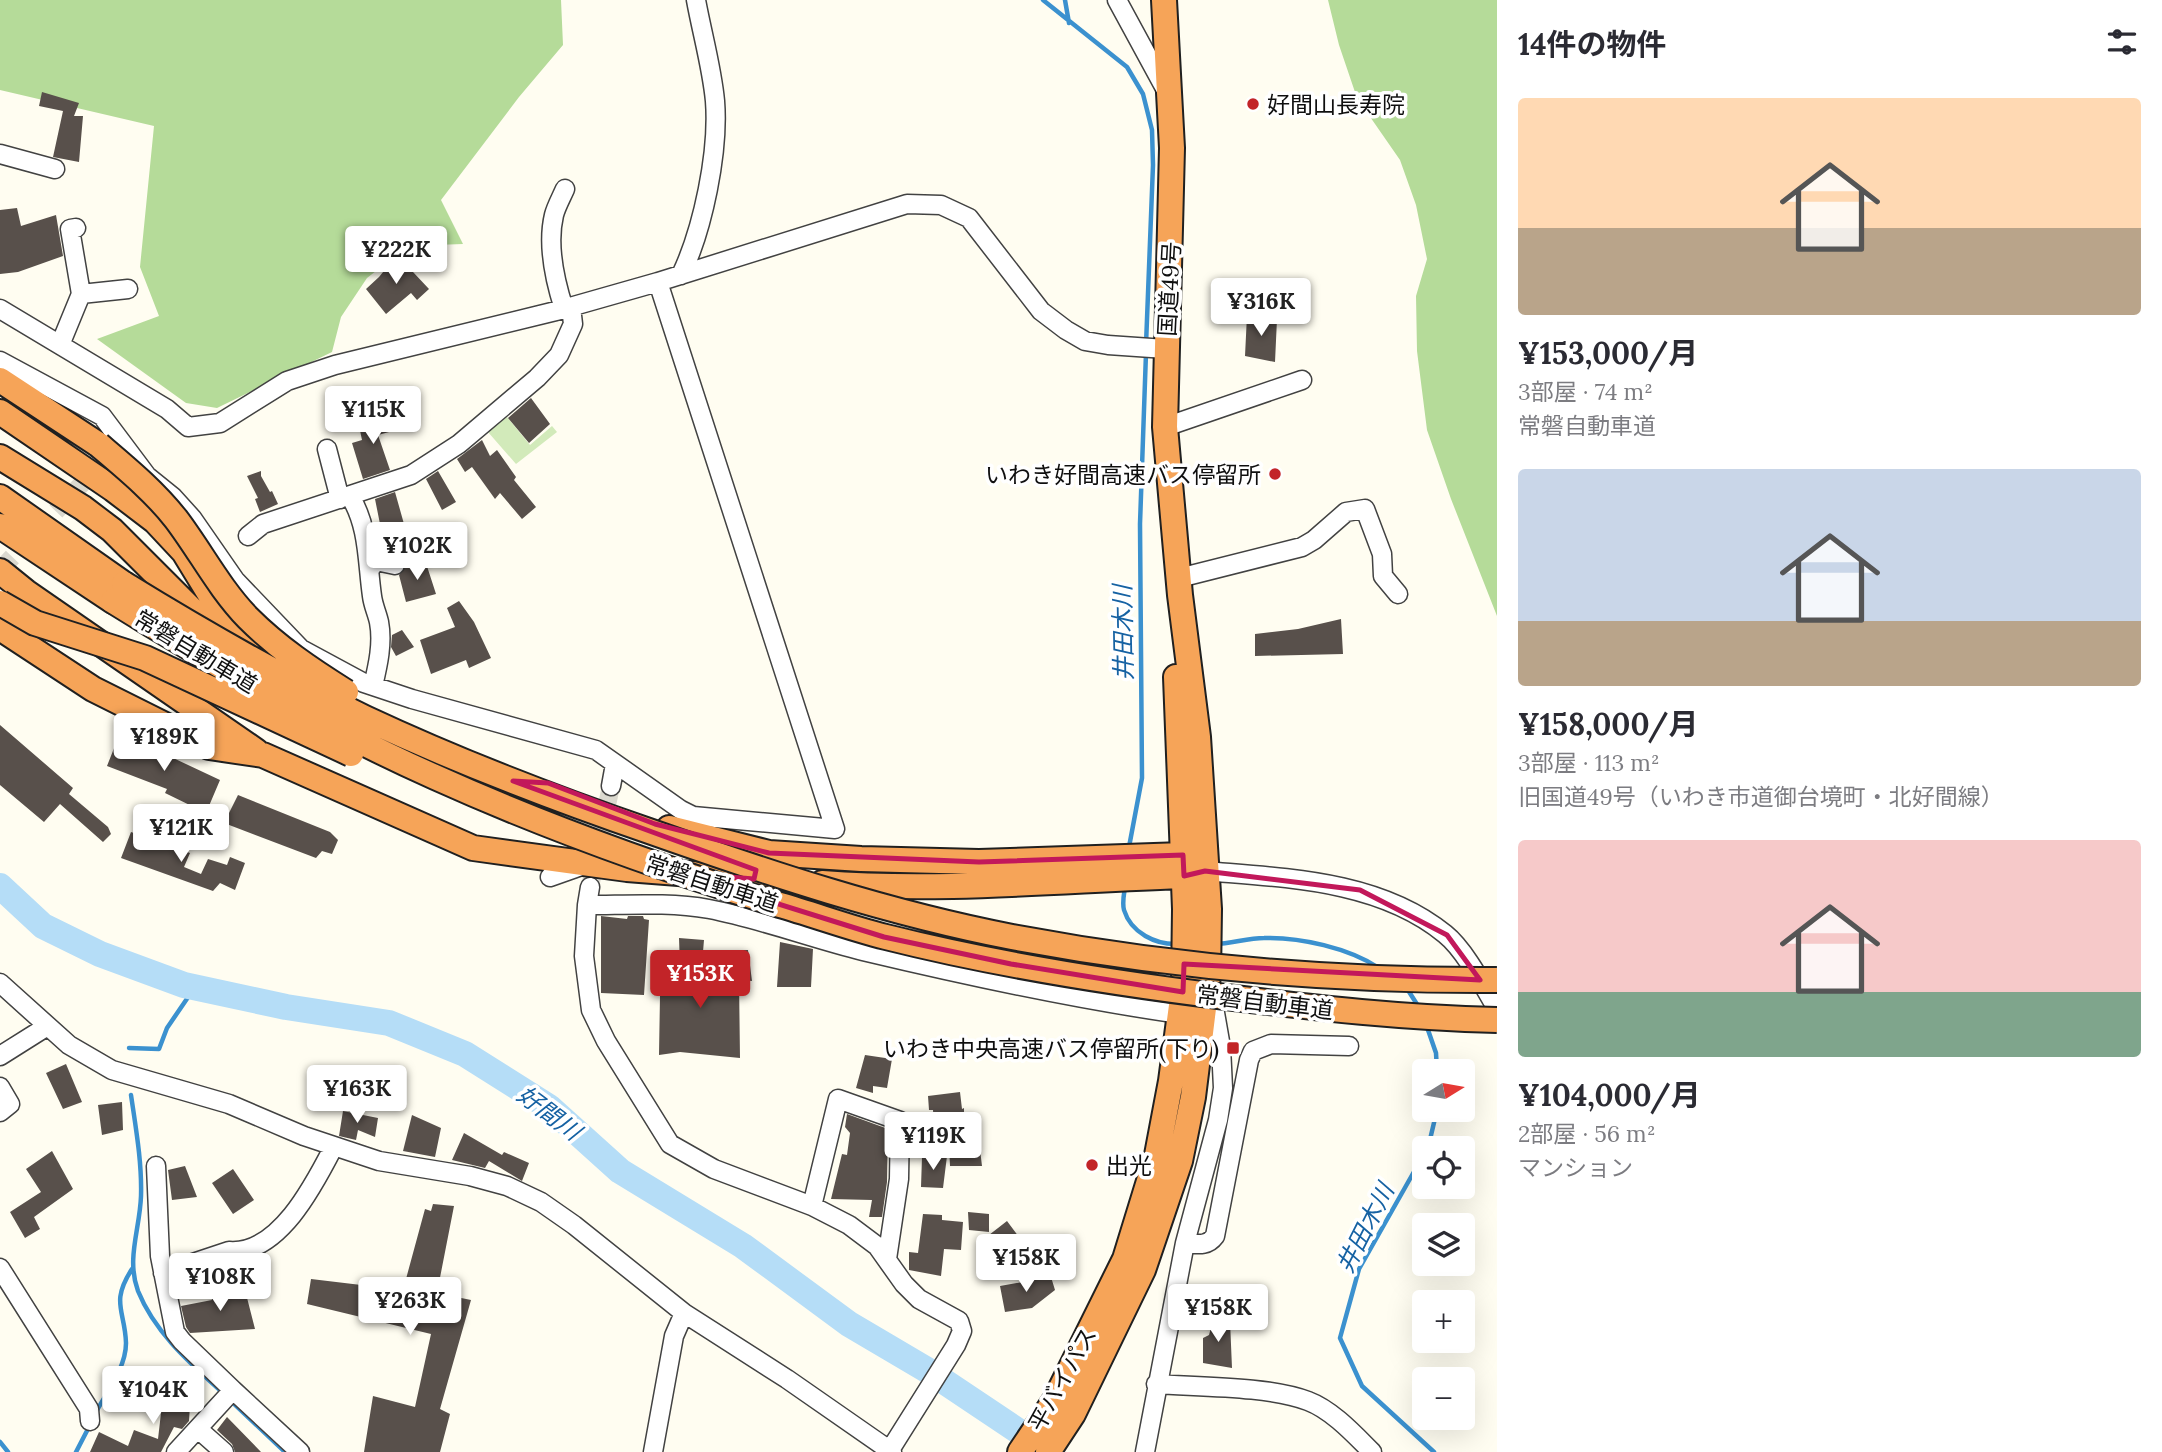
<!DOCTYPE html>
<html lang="ja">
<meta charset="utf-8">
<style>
body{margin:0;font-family:Lora,"Noto Sans JP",serif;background:#f2f2f3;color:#2b2b33;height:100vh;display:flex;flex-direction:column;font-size:26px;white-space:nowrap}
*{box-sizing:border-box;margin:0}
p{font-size:23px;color:#7c7c81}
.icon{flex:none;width:38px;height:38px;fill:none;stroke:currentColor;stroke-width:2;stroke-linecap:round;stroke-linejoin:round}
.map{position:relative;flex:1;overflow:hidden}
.panel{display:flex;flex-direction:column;background:#fff;width:665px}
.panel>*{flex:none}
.needle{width:46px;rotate:79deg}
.tools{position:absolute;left:1412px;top:1059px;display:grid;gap:14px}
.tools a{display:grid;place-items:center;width:63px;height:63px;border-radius:7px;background:#fff;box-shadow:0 7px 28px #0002;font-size:35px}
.price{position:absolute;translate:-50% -60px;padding:0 16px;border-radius:7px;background:#fff;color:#222;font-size:23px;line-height:46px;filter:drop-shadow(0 2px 4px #0008)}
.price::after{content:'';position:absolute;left:50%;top:42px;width:21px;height:16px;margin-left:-10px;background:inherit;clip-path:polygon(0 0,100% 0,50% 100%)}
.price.selected{background:#c22428;color:#fff}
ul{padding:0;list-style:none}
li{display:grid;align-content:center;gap:14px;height:371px;padding:0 21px}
li span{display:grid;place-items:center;height:217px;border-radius:7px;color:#555}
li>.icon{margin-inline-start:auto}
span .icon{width:126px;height:126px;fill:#fffc;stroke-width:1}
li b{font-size:30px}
h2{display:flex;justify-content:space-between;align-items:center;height:84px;padding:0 21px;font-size:30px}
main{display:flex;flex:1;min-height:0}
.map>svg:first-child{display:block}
.green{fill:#d2eaba}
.forest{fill:#b5db99}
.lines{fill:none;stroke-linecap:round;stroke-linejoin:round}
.stream{stroke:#3b91cf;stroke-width:4.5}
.river{stroke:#b5ddf7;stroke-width:26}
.building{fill:#58504b}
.minor-tunnel{stroke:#dbd9cf;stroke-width:18;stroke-dasharray:18 9;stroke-linecap:butt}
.minor-casing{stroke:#424242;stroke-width:21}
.highway-casing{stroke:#202020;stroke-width:28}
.minor{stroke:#fff;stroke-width:18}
.highway{stroke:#f6a458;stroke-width:24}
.highway-bridge-casing{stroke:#202020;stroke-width:28;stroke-linecap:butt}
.highway-bridge{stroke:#f6a458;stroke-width:24}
.marked{fill:none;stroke:#c2185b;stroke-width:5;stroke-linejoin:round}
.poi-dot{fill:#c22428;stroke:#fff;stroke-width:2.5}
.labels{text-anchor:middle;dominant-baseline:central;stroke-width:7;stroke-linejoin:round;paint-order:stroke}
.poi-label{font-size:23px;fill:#0f0f0f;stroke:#fff;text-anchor:start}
.street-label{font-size:23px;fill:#0f0f0f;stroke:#fff}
.water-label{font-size:24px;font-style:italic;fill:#1662a3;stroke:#fff}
</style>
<main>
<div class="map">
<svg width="1497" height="1452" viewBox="0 0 1497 1452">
<rect width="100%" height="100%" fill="#fffdf1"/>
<path class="green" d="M507,417L530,445L552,426L557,432L516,464L488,432Z"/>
<path class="forest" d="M0,0H561L563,45L519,97L441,200L463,244L408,246L367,278L341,317L332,352L217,408L186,403L97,339L159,316L140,267L154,126L0,90Z
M1328,0H1497V616L1451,499L1427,430L1417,351L1416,296L1427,259L1416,205L1400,160L1357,98L1339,45Z"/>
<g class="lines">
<path class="stream" d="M1043,0L1127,67L1143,94L1152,130L1153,165L1146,345
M1065,0L1069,23
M1129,847L1142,778L1140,524L1146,353
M1125,887C1124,894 1122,903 1124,910C1131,933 1156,945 1178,944
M1215,944C1231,944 1247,938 1264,938C1300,937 1349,948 1379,968
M1406,987L1420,1009
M1427,1027L1436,1053L1437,1071
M129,1048L159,1049L167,1028L195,987
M131,1095C136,1129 142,1163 141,1196C140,1229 126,1259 138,1291C155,1333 190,1363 223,1393
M1428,1148L1437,1110
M1424,1154L1359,1269L1340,1338L1362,1386L1434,1452
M229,1399L285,1452
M95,1414C106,1393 126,1368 126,1343C125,1310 110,1303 132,1269
M0,1442L8,1452
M76,1452L90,1425"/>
<path class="river" d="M0,886L43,926L100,954L184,985L286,1007L389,1023L465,1054L549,1107L620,1171L743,1246L849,1324L927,1370L1048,1451"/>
</g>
<path class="building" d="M42,92L79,103L74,116H83L79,162L53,157L63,111L39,106Z
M17,208L21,226L56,215L63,256L18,272L0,274V210Z
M397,255L429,289L417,300L411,293L386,314L366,289L379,277Z
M1247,315L1277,319L1275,362L1245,356Z
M358,397L364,416L344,420L342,402Z
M531,398L550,424L529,443L508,418Z
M396,415L400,429L378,435L390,470L363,479L352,443L362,440L358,421L371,418L373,423Z
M482,440L490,456L497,450L516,477L514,480L536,507L522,519L500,493L495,499L472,467L465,472L457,459Z
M261,471V476L270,492L272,491L278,504L260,512L255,499L258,498L247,476Z
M438,471L456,502L442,510L426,479Z
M395,492L404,524L381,529L375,499Z
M425,560L436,594L406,602L399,575L406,566Z
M459,601L474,622L491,658L469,668L466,660L431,674L420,640L455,627L447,608Z
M1341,619L1343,654L1255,656V634L1298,629Z
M402,630L414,647L396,656L391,647L392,635Z
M0,725L73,788L69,794L108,827L111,834L103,842L60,804L44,822L0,785Z
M120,733L220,780L206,813L165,793L167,789L107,766Z
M238,795L330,832L338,840L332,854L322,851L316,858L224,823Z
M131,832L190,853L184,867L201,874L208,859L227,865L230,857L245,863L235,890L220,883L213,891L121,858Z
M601,916L627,919L628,916H643L644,919L649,920L644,995L601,993Z
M679,938L704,940L701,975L739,980L740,1058L680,1052L659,1055L660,996H681Z
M780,942L813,949L811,987H777Z
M730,950H748L752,981L731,979Z
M865,1055L892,1059L887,1088L873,1086V1093L856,1088Z
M66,1064L82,1102L63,1109L46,1073Z
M960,1092L962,1109L964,1108V1128L977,1125L982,1166H950L948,1125L934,1126L933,1110H929L928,1096Z
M122,1102L123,1130L102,1135L98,1105Z
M343,1111L378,1118L375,1137L358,1130L356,1140L339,1136Z
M847,1114L888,1129L887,1182L882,1217H869L872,1200L831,1199L842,1154L847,1155L850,1133L845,1127Z
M412,1115L441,1128L435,1157L403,1151Z
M464,1133L502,1155L504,1152L529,1163L522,1181L489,1161L485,1168L452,1160Z
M52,1151L73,1189L34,1217L40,1229L25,1238L10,1212L41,1192L26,1169Z
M947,1156L943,1188L921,1187L922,1157Z
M185,1166L197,1197L172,1200L168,1170Z
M233,1169L254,1200L233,1214L212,1183Z
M433,1204L454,1206L437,1293L471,1300L440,1409L450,1414L440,1452H364L373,1396L415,1407L431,1334L307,1304L311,1279L403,1290L425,1209L431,1211Z
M968,1212L989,1214V1232L969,1230Z
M923,1214L942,1215V1220L963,1222L961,1250L944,1249L941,1276L909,1270V1252L918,1253Z
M1007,1221L1031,1253L1015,1268L989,1235Z
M1051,1277L1055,1290L1032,1308L1005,1312L1000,1286Z
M244,1286L255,1329L190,1333L186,1327L181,1306L212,1300L211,1296Z
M1214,1317L1230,1321L1232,1368L1203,1363V1338L1209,1335Z
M164,1387L191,1389L189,1421L182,1429L174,1427L161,1452H90L99,1432L128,1446L134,1430L158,1439Z
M227,1417L261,1452H235L232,1444L217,1430Z"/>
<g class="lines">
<path class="minor-tunnel" d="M0,570L115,449
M590,887L611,786"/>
<defs>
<path id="minor" d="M1117,0L1167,92
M0,154L55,169
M76,228L70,229L81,294
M681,275C703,229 719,152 715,101C712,68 702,33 696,0
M0,309L167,409L188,427L220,423L287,381L335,365L556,311L658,282L907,204L941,205L969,218L1041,311L1066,330L1085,341L1108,345L1166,349
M564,309C555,281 547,244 554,215C556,207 561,198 565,189
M60,345L81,294L128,289
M0,361L102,416L147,476L173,497L192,518L235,580L301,649L364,683L412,699L596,750L681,810L693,816L835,829L658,282
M1165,427L1302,380
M327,449L340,499
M350,496C369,527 367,561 372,596C373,605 377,613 379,622C383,643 378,665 373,686
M248,536L263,524L411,475L459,444L537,378L559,355L573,324L571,307
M370,569L376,561L395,565
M1179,578L1302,547L1314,540L1346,512L1365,509L1382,554L1383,576L1398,594
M611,786L615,764
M1205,871C1286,878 1379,880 1445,934C1465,950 1484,987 1497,1009
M550,877L584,865
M587,905L590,887
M0,983L69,1045L112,1070L229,1104L304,1136L379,1161L470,1176L507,1186L541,1202L574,1225L684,1313L787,1379L892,1452
M0,1056L46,1027
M0,1087L10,1104L0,1112
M156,1166L160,1256L175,1332L182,1341L233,1390
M812,1206L838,1099L900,1121L899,1179L887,1259
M1185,1243C1197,1244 1207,1247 1215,1236L1249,1060L1253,1051L1271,1044L1349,1046
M0,1268L89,1409L90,1421
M163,1273L229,1251C279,1255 315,1183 334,1146
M1156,1384C1200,1387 1268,1386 1308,1401C1332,1410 1354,1434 1372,1452
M198,1429L224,1452
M890,1450L956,1345L962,1331L959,1321L919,1299L904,1284L877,1246L849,1225L812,1206L714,1169L670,1144L606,1041L591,1010L584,956L587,905C627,905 669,902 709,909C761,919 811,938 863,951C968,976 1073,999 1180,1014
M176,1452L233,1390L300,1452
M653,1452L674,1336L684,1313
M1145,1452L1185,1243L1218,1120L1223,1088L1221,1047L1211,990"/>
<path id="highway" d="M0,380L99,445
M0,412L113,489L155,521L184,552L220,611L265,665
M0,457L83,508L112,530L220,638
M0,497L124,584
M0,526L113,601
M0,571L26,592L256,751
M0,628L93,689L209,747L263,755L473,848L627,869L782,881
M669,828L769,853L861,859L979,862L1183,855L1205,871
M822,883C942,892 1063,880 1184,876L1205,871
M1020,1452L1055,1400L1125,1259L1157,1155L1171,1081L1184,983L1185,909L1176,677
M1048,1452L1073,1414L1143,1270L1180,1161L1193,1097L1208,976L1209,909L1198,737L1180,595L1165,427L1172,148L1164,0"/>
</defs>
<use href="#minor" class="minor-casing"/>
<use href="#highway" class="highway-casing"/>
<use href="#minor" class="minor"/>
<use href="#highway" class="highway"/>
<defs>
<path id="highway-bridge" d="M99,445C126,468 154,491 176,519C201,552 219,588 248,618C278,648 311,670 346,692
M124,584C202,632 282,678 365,718C457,761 553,798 649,831C768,873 888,913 1012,937C1171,967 1335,981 1497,980
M113,601C217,666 323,727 435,777C548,828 663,869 780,905C815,915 850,928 886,937C997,965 1112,983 1226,997C1316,1008 1406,1018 1497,1020
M0,603L35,623L145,658L351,754"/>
</defs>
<use href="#highway-bridge" class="highway-bridge-casing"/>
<use href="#highway-bridge" class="highway-bridge"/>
</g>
<path class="marked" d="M513,781L548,783L655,824L769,853L979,862L1183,855L1184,876L1205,871L1360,890L1447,935L1480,980L1184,964L1183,992L1011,964L884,937L679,873L754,879L756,870Z"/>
<g class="poi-dot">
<circle cx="1253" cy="104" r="7"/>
<circle cx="1275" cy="474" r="7"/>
<rect x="1226" y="1041" width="14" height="14" rx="3.5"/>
<circle cx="1092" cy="1165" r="7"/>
</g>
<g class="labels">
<g class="poi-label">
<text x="1267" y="104">好間山長寿院</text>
<text x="1261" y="474" text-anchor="end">いわき好間高速バス停留所</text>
<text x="1219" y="1048" text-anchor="end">いわき中央高速バス停留所(下り)</text>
<text x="1106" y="1165">出光</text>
</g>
<g class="street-label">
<text transform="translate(1169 289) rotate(-87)">国道49号</text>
<text transform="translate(196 651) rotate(31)">常磐自動車道</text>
<text transform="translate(712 883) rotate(18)">常磐自動車道</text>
<text transform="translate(1265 1002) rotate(7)">常磐自動車道</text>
<text transform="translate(1062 1379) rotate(-61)">平バイパス</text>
</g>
<g class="water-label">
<text transform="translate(1123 633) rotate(-91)">井田木川</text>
<text transform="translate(549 1113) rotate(37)">好間川</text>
<text transform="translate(1365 1228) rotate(-63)">井田木川</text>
</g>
</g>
</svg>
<div class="tools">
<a><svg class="needle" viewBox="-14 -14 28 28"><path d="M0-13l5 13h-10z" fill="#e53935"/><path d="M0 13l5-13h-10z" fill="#7c7c81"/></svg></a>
<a><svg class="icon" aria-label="locate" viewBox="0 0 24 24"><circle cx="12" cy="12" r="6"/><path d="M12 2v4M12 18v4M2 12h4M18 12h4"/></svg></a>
<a><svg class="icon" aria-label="layers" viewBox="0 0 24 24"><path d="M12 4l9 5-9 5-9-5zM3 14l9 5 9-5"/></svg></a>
<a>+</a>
<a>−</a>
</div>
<b class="price" style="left:396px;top:286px">¥222K</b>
<b class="price" style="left:1261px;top:338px">¥316K</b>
<b class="price" style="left:373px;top:446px">¥115K</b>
<b class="price" style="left:417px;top:582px">¥102K</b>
<b class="price" style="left:164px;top:773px">¥189K</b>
<b class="price" style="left:181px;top:864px">¥121K</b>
<b class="price selected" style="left:700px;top:1010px">¥153K</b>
<b class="price" style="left:357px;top:1125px">¥163K</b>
<b class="price" style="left:933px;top:1172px">¥119K</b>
<b class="price" style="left:1026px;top:1294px">¥158K</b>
<b class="price" style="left:220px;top:1313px">¥108K</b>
<b class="price" style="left:410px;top:1337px">¥263K</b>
<b class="price" style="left:1218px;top:1344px">¥158K</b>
<b class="price" style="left:153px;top:1426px">¥104K</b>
</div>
<section class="panel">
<h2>14件の物件<svg class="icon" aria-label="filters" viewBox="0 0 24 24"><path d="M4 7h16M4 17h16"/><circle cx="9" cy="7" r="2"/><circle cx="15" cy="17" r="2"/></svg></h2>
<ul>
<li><span style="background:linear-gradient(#ffd9b3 60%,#b9a48a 0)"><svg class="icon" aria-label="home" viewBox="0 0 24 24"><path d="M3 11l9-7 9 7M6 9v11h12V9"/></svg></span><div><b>¥153,000/月</b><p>3部屋 · 74 m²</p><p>常磐自動車道</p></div></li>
<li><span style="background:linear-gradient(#c9d6e8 70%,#b9a48a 0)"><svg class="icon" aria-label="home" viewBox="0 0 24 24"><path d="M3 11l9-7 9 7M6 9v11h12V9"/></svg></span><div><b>¥158,000/月</b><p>3部屋 · 113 m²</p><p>旧国道49号（いわき市道御台境町・北好間線）</p></div></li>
<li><span style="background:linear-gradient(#f6c9c9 70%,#7fa58c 0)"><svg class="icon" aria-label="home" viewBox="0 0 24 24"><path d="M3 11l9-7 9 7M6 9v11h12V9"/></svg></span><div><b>¥104,000/月</b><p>2部屋 · 56 m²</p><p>マンション</p></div></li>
</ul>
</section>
</main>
